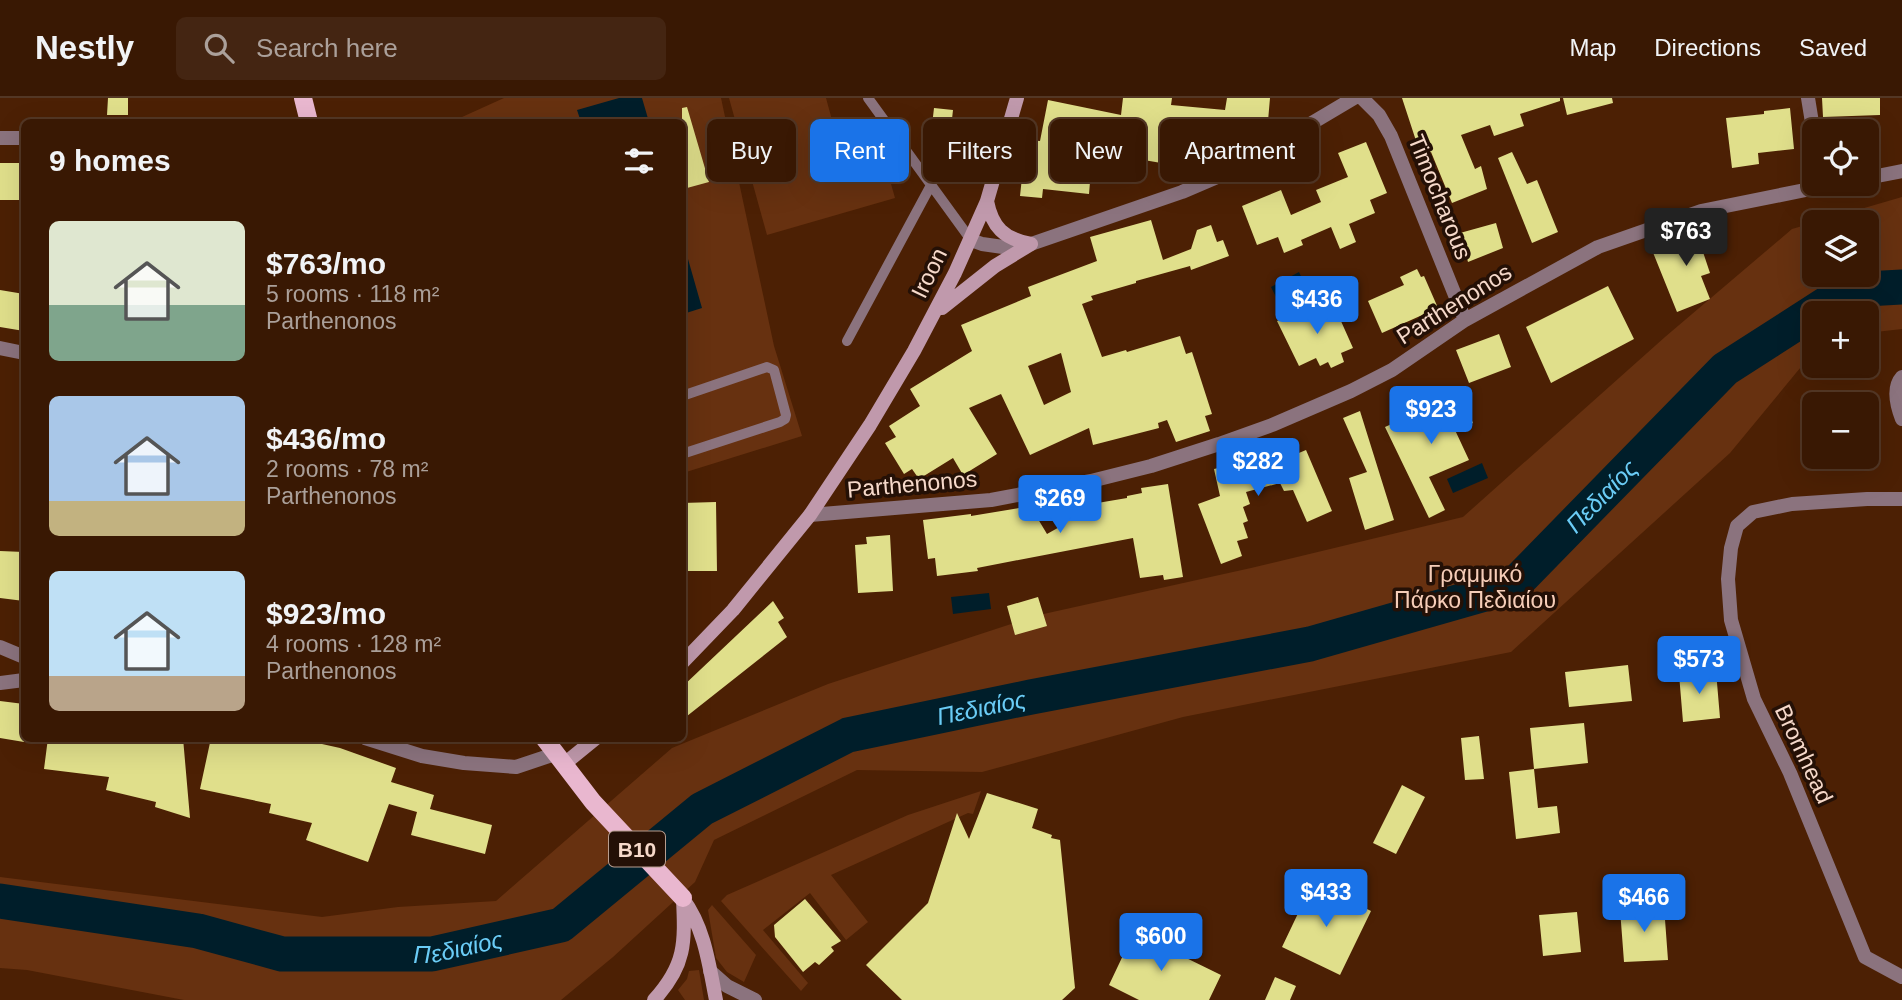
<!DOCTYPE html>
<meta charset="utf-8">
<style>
body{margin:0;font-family:Helvetica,sans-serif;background:#442512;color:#f1f3f6;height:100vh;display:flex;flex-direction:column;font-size:26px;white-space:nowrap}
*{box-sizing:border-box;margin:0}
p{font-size:23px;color:#aba09a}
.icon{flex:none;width:38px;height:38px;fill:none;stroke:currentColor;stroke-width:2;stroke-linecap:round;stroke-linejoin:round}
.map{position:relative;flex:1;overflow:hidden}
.panel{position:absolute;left:21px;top:21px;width:665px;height:623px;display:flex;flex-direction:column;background:#391803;border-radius:10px;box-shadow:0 7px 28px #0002,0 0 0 2px #533725}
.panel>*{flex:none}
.hud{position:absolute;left:707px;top:21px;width:665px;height:63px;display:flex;gap:14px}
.controls{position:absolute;left:1802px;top:21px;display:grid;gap:14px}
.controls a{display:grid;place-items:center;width:77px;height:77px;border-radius:10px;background:#391803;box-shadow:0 7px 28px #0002,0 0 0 2px #533725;font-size:35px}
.price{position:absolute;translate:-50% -60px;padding:0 16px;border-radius:7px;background:#1a73e8;color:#fff;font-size:23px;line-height:46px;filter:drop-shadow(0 2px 4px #0008)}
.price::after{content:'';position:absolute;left:50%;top:42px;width:21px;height:16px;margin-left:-10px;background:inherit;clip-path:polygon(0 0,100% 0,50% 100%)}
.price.active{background:#222;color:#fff}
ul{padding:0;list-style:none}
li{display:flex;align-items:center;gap:21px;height:175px;padding:0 28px}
li span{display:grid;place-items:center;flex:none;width:196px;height:140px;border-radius:10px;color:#555}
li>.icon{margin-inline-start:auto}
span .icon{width:84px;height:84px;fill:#fffc;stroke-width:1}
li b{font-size:30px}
h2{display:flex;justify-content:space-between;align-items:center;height:84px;padding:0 28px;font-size:30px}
.pill{padding:0 24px;border-radius:10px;background:#391803;box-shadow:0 7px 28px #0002,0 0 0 2px #533725;font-size:24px;line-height:63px}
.pill.active{background:#1a73e8;color:#fff}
header{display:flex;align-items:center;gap:42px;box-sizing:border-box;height:98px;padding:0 35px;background:#391803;border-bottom:2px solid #533725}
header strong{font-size:33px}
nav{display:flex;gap:38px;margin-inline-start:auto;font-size:24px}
.search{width:490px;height:63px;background:#442512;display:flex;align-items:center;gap:18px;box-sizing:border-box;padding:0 24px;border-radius:10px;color:#aba09a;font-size:26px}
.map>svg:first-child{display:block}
.green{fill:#673110;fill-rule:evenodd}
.water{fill:#001e2a}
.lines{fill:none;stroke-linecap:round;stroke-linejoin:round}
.river{stroke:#001e2a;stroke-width:35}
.building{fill:#e0df8b;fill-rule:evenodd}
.service{stroke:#8b737e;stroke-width:10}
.minor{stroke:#8b737e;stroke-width:14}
.tertiary{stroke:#8b737e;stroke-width:14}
.secondary{stroke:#c099ac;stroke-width:14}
.primary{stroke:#e9b7cf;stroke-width:18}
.labels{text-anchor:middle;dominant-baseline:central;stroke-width:7;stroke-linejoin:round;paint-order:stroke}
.shield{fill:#241006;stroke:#b79d8f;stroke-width:2}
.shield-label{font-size:21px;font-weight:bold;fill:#f6d9ca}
.street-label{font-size:23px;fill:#f6d9ca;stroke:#241006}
.park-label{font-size:23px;fill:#f6cdb8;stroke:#241006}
.water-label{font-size:24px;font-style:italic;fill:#6accf6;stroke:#241006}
</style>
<header>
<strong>Nestly</strong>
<div class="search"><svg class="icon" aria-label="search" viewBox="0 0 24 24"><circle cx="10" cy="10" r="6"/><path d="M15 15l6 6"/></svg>Search here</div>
<nav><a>Map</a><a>Directions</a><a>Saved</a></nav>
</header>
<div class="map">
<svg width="1902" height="902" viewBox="0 0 1902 902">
<rect width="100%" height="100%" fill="#4c2004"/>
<path class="green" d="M504,0H721L774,248L802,338L683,375L682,24H451Z
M729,0H826L838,44L876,33L895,100L767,137Z
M1902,99V231L1867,235V215H1815V252L1730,355L1511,554L1183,619L982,674L857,672L714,742L695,784L613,859L561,902H184L27,872L0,870V779L322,819L398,809L496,803L672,650L828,586L1039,517L1251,470L1463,419L1665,239L1792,131ZM1815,124H1867V177H1815Z
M981,693L973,716L968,715L831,777L868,824L846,842L810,795L763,832L808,885L801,893L721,803L727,797L908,717Z
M712,807L756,857L744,884L727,874L716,860L708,812Z
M699,872L704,902H685L678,892L687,881L689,873Z"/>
<path class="water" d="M619,0H642L649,24H581L577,12Z
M684,147L702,210L683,216L682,148Z
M1299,174L1306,189L1278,203L1271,189Z
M1482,365L1488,380L1453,395L1447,381Z
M989,495L991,511L953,516L951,499Z"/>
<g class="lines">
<path class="river" id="s1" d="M0,803L198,833L282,856H432L561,827L702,711L848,637L1031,599L1310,546L1513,488L1725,271L1848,192L1902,189"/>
</g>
<path class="building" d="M108,0H128V17H107Z
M1123,0H1172L1171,7L1225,12L1227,0H1270L1268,23L1249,21L1248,35L1232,33L1231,43L1214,41L1210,30L1189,38L1171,36L1167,66L1138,61L1135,79L1091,72L1089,96L1043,91L1042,100L1020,98L1026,42L1040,43L1048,2L1121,17Z
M1402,0H1560V3L1520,16L1524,28L1494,38L1490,27L1461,37L1475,71L1481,68L1487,91L1452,105L1431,54L1421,58Z
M1563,0H1612L1613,5L1567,17Z
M1822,0H1880V17L1823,19Z
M687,9L709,84L687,90L682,74V10Z
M934,10L953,12L949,48L930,45Z
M1790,10L1794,51L1758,55L1759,66L1732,70L1726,20L1764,16V13Z
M1366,44L1387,95L1370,102L1375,115L1349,126L1356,144L1340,151L1331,129L1301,142L1303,147L1284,155L1278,139L1257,147L1242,108L1281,92L1291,117L1321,104L1316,92L1348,79L1338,55Z
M1512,54L1527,86L1537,82L1558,134L1532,145L1498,60Z
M0,65H24V102H0Z
M1151,122L1163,162L1191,151L1197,132L1211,127L1217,144L1223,142L1229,158L1191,172L1190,168L1136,183V185L1091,198L1093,202L1082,206L1102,259L1126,252L1127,254L1180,238L1186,256L1192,254L1212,316L1205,318L1210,333L1176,344L1167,322L1158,325L1159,330L1093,347L1089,330L1030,357L1001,296L969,310L997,356L963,377L953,360L919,381L912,371L904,376L885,345L896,339L889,328L920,308L910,291L972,253L961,227L1031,198L1028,189L1097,163L1090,139ZM1061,255L1071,294L1044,307L1028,268Z
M1496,125L1503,150L1468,164L1460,135Z
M1712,128L1719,147L1703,154L1710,175L1701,178L1710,201L1677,214L1652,152Z
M1417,171L1421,179L1424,178L1438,210L1382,235L1368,203L1404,187L1400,179Z
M1608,188L1634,241L1551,285L1526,229Z
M0,192L24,196V233L0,229Z
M1332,203L1353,250L1341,255L1344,264L1331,270L1328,264L1320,268L1316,260L1299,268L1277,223L1297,214L1299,219Z
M1499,236L1511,269L1469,285L1456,252Z
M1460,295L1473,325L1455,332L1469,362L1429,379L1445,412L1429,420L1385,329Z
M1360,313L1394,422L1365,432L1349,380L1367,374L1343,320Z
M1306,352L1332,413L1307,424L1293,392L1284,393L1280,385L1246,394L1250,406L1243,409L1248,423L1243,425L1248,440L1237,443L1242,458L1221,466L1198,406L1220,398L1214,371L1248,363L1251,375Z
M1168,386L1183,479L1164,482L1163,477L1140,480L1133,440L977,470L978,473L937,478L935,460L928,461L923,422L971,416V418L1031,408L1033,417L1035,416L1047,436L1063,427L1056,412L1127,400V398L1142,395L1141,390Z
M716,404L717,473H682V405Z
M890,437L893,493L858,495L855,447L867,446L866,439Z
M0,453L24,454V503L0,500Z
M1038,499L1047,528L1015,537L1007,508Z
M773,503L784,520L778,524L787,539L682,622V589Z
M1628,567L1632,603L1569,609L1565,574Z
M1716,573L1720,620L1683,624L1679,576Z
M0,603L24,606V644L0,640Z
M1584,625L1588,665L1534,671L1530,630Z
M1479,638L1484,681L1465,682L1461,640Z
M48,640H183L190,720L155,709L156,704L106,692L109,679L44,671Z
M211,640H295L340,650L396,670L391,684L434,697L430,711L492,727L485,756L411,737L417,714L389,706L368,764L306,742L312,725L269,715L271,706L200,691Z
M1534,671L1538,710L1557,708L1560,735L1516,741L1509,674Z
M1402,687L1425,699L1396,756L1373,745Z
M987,695L1038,711L1032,730L1052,737L1051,740L1060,742L1075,890L1062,902H902L866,867L928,805L957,715L969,741Z
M1313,784L1371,813L1340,877L1282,849Z
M805,801L841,843L831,849L834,853L819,867L815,864L803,874L775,839L774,827Z
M1664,808L1668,862L1624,864L1620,811Z
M1577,814L1581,854L1543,858L1539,817Z
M1127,831L1221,877L1209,902H1139L1109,887L1127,849L1120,845Z
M1275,879L1296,888L1290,902H1265Z"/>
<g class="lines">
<path class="service" d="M868,0L971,142
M847,243L931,87
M682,298L767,269L774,272L786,317L785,321L780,324L682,356"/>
<path class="minor" d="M1362,0L1379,17L1391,38L1465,222
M1808,0L1815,43
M0,40H24
M1867,80L1902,73
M971,142L982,146L1003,149L1031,146L1182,94L1231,73L1354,0
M0,250L24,255
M1902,279C1892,290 1897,308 1902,321
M1902,401H1867L1792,406L1753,414L1737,428L1731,450L1728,481L1731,522L1754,601L1790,675L1865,859L1902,879
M810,417L991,402L1091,383L1151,368L1219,346L1272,327L1351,293L1392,272L1465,222L1598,149L1701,113L1835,86
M0,585L24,582"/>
<path class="tertiary" d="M0,549L24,559
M365,640L422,658L464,665L516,669L555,656
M710,873L727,888L755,902"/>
<path class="secondary" d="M987,103C992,129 1004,141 1031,146
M942,210L995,168L1031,146
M682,565L733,512L810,417L870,327L914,253L955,175L987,103L1017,0
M563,667L596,640
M683,801C705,831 709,867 716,902
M654,902C686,867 685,845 683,800"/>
<path class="primary" d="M303,0L309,24
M544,640L593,704L683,800"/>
</g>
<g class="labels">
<rect class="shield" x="609" y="733.5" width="56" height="35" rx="5"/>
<g class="shield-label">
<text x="637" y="751">B10</text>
</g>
<g class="street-label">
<text transform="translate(1440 99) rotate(68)">Timocharous</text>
<text transform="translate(929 175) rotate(-64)">Iroon</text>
<text transform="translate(1454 206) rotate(-32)">Parthenonos</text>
<text transform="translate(912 386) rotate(-5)">Parthenonos</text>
<text transform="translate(1804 656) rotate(65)">Bromhead</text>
</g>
<g class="park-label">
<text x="1475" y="476">Γραμμικό<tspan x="1475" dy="26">Πάρκο Πεδιαίου</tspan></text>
</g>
<g class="water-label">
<text stroke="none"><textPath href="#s1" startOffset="1724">Πεδιαίος</textPath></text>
<text stroke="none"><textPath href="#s1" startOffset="1052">Πεδιαίος</textPath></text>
<text stroke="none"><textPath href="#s1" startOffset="464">Πεδιαίος</textPath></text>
</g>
</g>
</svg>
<div class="controls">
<a><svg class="icon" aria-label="locate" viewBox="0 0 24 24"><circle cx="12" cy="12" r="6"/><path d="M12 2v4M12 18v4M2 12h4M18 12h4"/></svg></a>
<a><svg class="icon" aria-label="layers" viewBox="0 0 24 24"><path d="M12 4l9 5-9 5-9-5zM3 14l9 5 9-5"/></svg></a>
<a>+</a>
<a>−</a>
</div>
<b class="price active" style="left:1686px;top:170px">$763</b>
<b class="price" style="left:1317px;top:238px">$436</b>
<b class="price" style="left:1431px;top:348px">$923</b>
<b class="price" style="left:1258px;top:400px">$282</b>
<b class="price" style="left:1060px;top:437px">$269</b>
<b class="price" style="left:1699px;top:598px">$573</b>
<b class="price" style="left:1326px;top:831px">$433</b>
<b class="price" style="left:1644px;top:836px">$466</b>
<b class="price" style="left:1161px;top:875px">$600</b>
<div class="hud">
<a class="pill">Buy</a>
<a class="pill active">Rent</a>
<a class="pill">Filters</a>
<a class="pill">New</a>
<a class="pill">Apartment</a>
</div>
<section class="panel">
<h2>9 homes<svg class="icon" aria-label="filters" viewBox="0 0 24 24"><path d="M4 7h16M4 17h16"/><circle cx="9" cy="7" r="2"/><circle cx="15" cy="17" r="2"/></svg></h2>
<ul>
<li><span style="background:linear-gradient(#dfe7d0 60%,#7fa58c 0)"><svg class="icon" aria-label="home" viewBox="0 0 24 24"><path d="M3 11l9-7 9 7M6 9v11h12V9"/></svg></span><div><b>$763/mo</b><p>5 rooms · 118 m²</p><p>Parthenonos</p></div></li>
<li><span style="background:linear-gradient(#a9c7e8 75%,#c2b280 0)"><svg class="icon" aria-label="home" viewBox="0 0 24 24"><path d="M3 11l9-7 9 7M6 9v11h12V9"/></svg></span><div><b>$436/mo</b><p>2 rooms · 78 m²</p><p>Parthenonos</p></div></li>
<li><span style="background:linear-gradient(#bfe0f5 75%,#b9a48a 0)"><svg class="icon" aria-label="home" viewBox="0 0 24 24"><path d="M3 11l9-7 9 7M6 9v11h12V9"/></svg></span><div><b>$923/mo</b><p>4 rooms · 128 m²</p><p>Parthenonos</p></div></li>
</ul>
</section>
</div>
